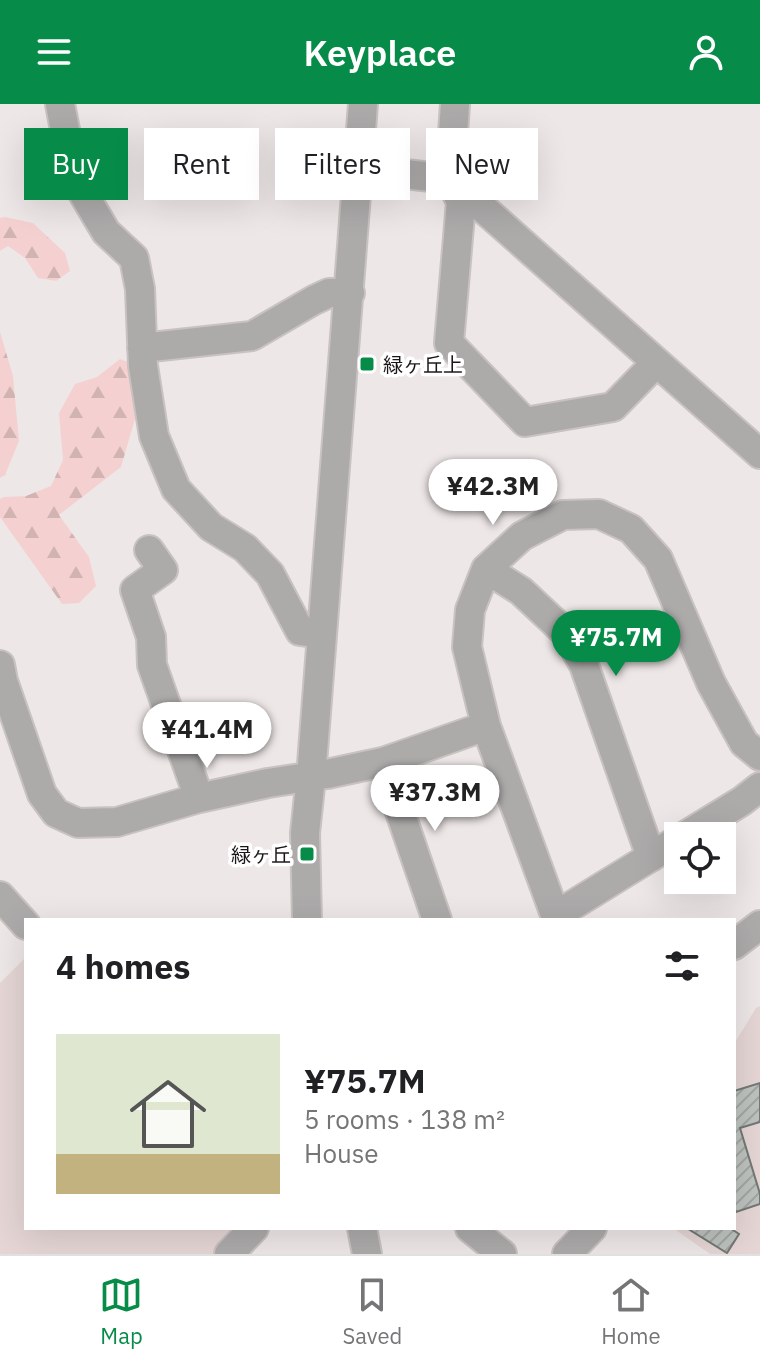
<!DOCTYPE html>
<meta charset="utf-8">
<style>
body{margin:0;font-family:"IBM Plex Sans","Noto Sans JP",sans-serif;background:#f6f6f6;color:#202124;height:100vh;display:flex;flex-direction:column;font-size:30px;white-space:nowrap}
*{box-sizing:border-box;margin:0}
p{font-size:26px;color:#757577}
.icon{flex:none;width:44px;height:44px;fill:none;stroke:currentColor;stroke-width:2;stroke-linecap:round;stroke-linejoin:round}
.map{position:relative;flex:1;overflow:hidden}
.side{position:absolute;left:24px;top:814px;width:712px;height:312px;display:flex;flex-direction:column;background:#fff;border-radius:0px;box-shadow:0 8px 32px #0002}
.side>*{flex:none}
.banner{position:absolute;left:24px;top:24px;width:712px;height:72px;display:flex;gap:16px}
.tools{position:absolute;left:664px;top:718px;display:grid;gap:16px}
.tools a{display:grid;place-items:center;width:72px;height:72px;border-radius:0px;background:#fff;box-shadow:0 8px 32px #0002;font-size:40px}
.price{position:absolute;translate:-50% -68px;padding:0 18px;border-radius:28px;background:#fff;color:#222;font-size:26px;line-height:52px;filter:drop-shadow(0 2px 4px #0008)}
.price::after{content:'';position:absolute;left:50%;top:48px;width:24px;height:18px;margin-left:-12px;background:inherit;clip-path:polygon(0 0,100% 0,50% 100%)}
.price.selected{background:#068c48;color:#fff}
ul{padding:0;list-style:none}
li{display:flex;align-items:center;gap:24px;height:200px;padding:0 32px}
li span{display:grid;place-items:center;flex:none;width:224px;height:160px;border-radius:0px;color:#555}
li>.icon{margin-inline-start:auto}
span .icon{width:96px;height:96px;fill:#fffc;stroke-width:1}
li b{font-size:34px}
h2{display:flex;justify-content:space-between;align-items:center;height:96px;padding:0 32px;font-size:34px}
.pill{padding:0 28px;border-radius:0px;background:#fff;box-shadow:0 8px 32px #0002;font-size:28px;line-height:72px}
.pill.selected{background:#068c48;color:#fff}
header{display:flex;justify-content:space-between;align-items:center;height:104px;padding:0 32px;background:#068c48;color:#fff;font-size:36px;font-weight:600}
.tabs{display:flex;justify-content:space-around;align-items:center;height:112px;border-top:2px solid #e0e0e0;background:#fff;font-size:22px;color:#757577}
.tabs a{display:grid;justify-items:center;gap:4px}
.tabs .selected{color:#068c48}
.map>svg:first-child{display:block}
.built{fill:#e5d6d5}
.forest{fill:url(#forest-firs)}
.building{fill:url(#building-hatch);stroke:#737874;stroke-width:2}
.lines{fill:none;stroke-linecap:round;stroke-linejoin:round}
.minor-casing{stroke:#c8c2c1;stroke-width:32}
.minor{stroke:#adaaaa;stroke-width:28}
.poi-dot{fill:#068c48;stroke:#fff;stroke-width:3}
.labels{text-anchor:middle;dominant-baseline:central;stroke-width:7;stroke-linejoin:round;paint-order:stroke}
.poi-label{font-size:20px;fill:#191716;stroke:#fff;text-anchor:start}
</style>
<header><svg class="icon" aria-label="menu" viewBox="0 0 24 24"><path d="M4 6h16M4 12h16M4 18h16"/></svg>Keyplace<svg class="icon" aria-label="person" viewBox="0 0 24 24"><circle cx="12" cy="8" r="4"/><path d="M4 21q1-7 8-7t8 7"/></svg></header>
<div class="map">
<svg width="760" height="1150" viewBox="0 0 760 1150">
<defs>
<pattern id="forest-firs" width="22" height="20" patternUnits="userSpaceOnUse" patternTransform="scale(2)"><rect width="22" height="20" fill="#f4d1d0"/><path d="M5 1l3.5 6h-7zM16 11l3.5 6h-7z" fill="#d1b3b2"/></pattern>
<pattern id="building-hatch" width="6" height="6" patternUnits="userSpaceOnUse" patternTransform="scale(2)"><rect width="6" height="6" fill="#bdc2be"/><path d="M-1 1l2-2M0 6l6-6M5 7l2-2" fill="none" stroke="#a2a6a3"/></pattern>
</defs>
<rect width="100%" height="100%" fill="#eee7e7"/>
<path class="built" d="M26,853V1124H239L215,1150H0V879Z
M760,902V1150H710L673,1124H734V940L756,904Z"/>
<path class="forest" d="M5,113L33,119L65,149L70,167L56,177L38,174L25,154L8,142L0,147V114Z
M0,228L13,272L19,337L5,371L0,374Z
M120,255L135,261L139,301L121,363L59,411L89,453L96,482L79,499L62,500L0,413V395L4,393L26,392L51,382L63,356L59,309L75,280L97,273Z"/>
<path class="building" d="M760,979V1018L740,1024L760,1090V1100L736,1108L734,1102V987Z
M692,1124H730L739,1130L727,1149L690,1126Z"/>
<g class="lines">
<defs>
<path id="minor" d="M60,0L67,36L83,89L106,128L134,154L140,185L143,262L154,332L176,385L211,423L245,444L270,470L300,527L322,530
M455,0L450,75L461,98L449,239L525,318L613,303L656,259
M359,65L450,75L760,350
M142,244L252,232L314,196L329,189H350
M149,446L163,466L135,486L151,533L152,561L199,694
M486,465L521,487L567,530L584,561L651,753
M0,561L3,577L42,690L56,709L78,719L117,718L199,694L268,679L327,670L383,658L486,622
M383,658L437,816
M685,732L742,697L760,683
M0,792L26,821
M555,812L678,736
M307,816L305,729L311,673L363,0
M557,816L486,622L467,543L470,506L486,465L522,432L563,411L599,410L631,425L658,455L711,579L744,639L760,652
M734,841L760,821
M362,1124L367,1150
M470,1124L502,1150
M229,1150L254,1124
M567,1150L592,1124"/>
</defs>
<use href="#minor" class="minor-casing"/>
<use href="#minor" class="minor"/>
</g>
<g class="poi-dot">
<rect x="359" y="252" width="16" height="16" rx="4"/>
<rect x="299" y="742" width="16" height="16" rx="4"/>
</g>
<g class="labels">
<g class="poi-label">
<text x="383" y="260">緑ヶ丘上</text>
<text x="291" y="750" text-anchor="end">緑ヶ丘</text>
</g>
</g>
</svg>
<div class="tools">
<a><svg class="icon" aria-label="locate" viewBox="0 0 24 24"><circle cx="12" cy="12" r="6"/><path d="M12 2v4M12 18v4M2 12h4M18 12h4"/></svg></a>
</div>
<b class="price" style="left:493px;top:423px">¥42.3M</b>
<b class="price selected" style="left:616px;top:574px">¥75.7M</b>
<b class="price" style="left:207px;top:666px">¥41.4M</b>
<b class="price" style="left:435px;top:729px">¥37.3M</b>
<div class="banner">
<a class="pill selected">Buy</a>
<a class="pill">Rent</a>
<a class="pill">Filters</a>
<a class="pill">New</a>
</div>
<section class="side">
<h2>4 homes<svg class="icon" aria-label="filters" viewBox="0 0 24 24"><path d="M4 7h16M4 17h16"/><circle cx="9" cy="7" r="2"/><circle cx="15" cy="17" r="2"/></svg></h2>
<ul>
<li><span style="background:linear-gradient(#dfe7d0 75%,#c2b280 0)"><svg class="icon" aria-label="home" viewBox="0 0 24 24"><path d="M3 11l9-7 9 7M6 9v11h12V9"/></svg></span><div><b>¥75.7M</b><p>5 rooms · 138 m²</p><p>House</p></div></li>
</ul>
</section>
</div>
<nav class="tabs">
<a class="selected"><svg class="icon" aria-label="map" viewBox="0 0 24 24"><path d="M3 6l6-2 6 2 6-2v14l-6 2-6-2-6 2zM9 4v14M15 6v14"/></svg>Map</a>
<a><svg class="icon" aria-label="saved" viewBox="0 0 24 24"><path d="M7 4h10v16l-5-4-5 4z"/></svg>Saved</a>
<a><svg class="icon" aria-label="home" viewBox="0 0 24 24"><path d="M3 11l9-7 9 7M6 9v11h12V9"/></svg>Home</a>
</nav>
